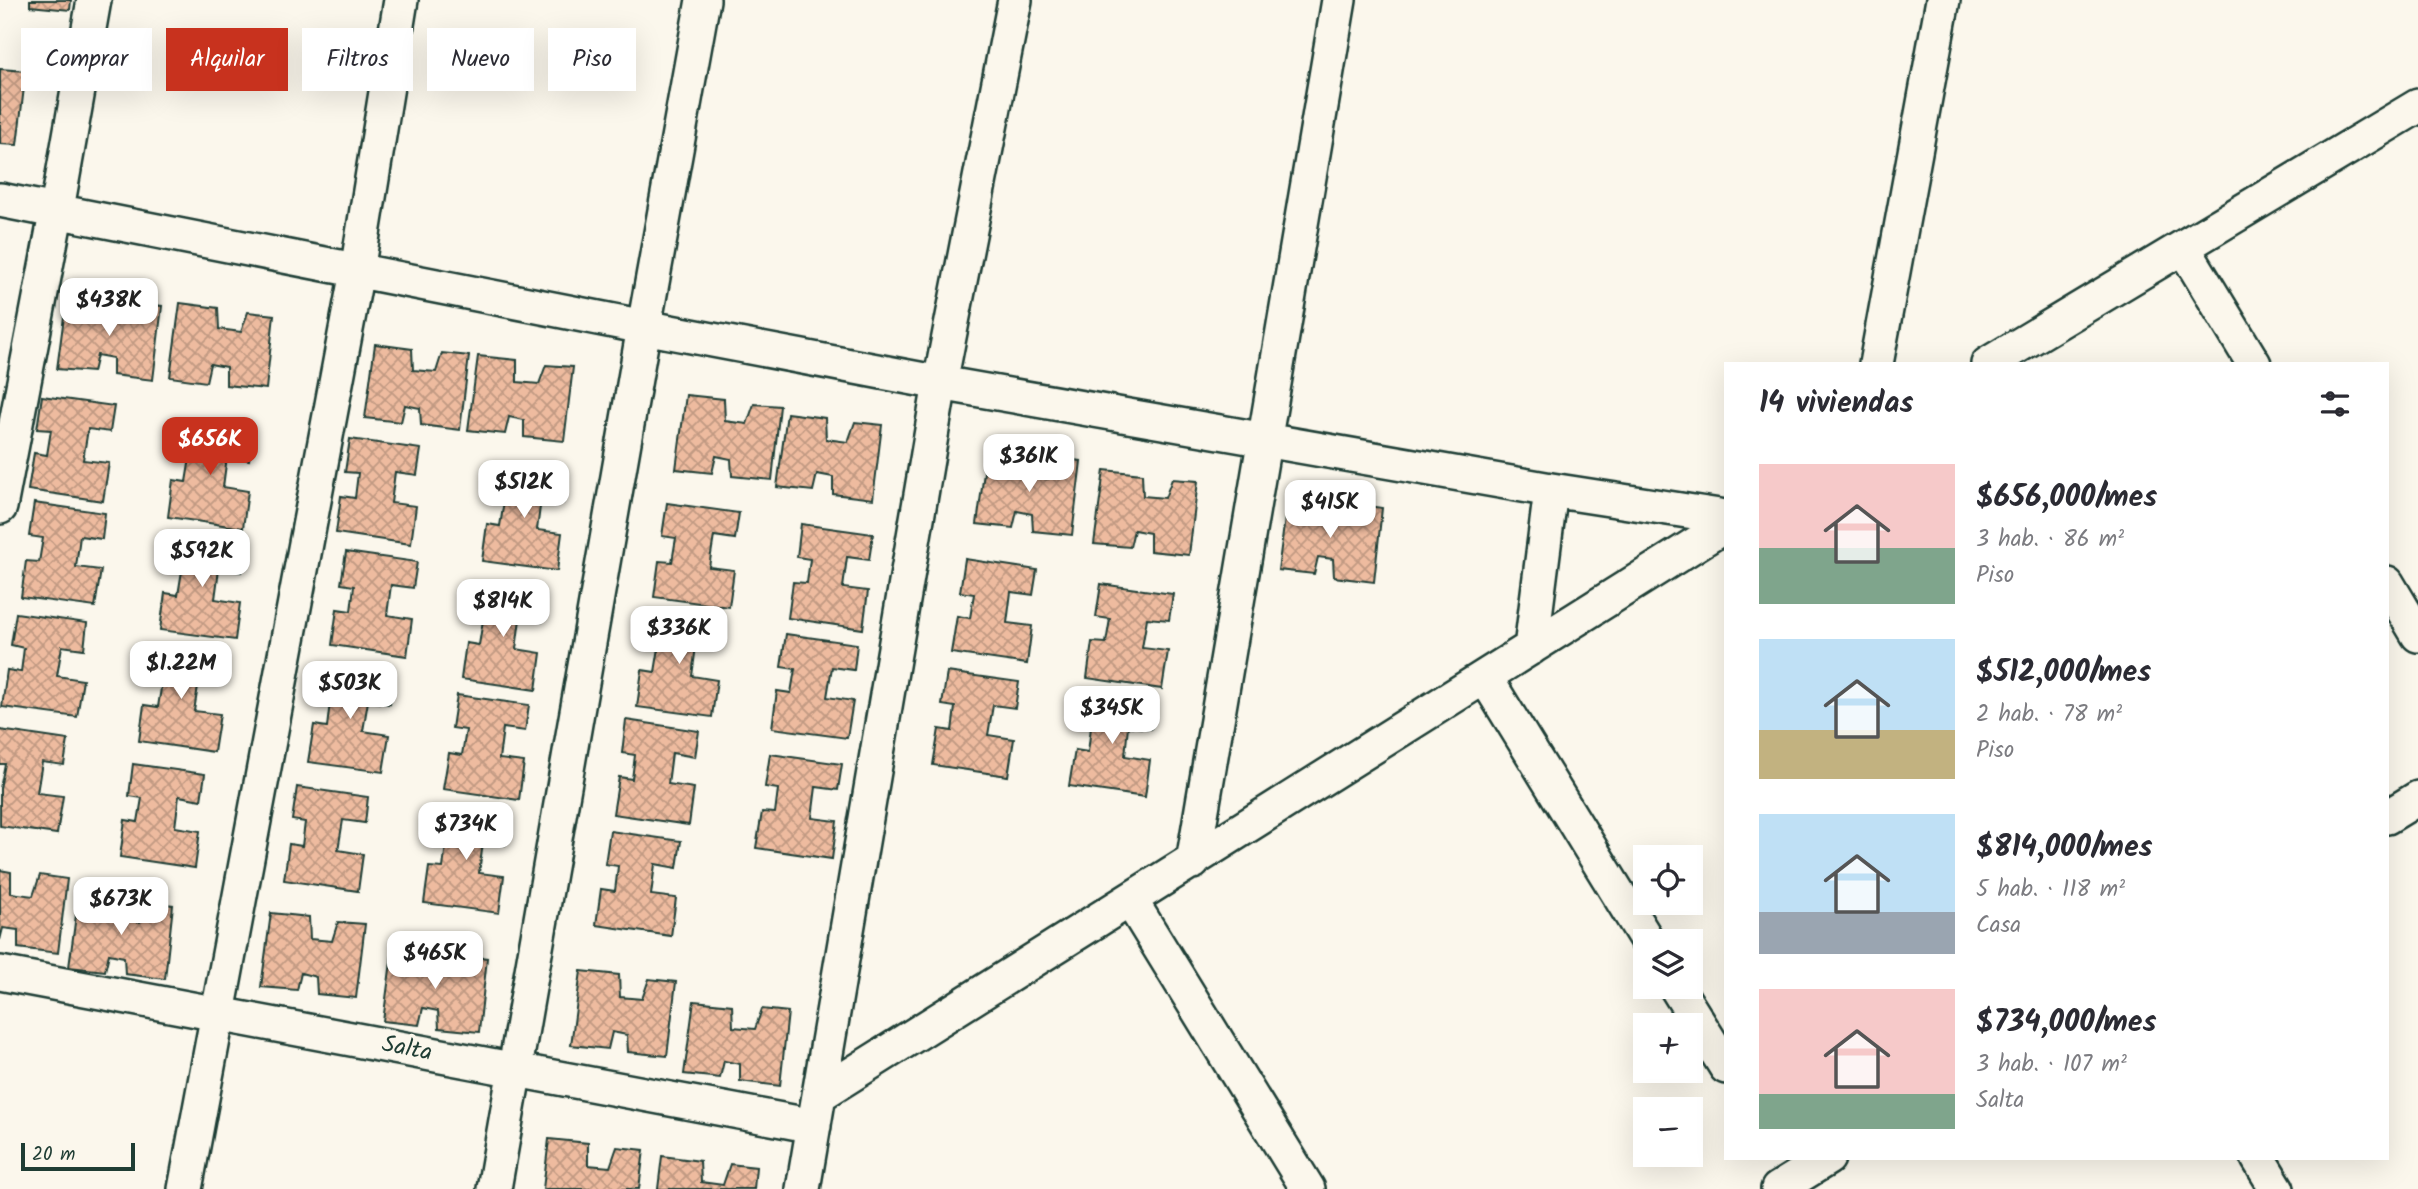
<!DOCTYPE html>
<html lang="es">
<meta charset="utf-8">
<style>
body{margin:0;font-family:Kalam,sans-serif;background:#f2f2f3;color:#2b2b33;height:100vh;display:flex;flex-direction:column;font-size:26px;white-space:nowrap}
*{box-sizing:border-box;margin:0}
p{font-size:23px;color:#7c7c81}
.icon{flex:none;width:38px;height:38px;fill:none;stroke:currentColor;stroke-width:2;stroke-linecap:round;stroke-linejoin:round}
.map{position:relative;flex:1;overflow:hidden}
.details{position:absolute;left:1724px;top:362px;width:665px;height:798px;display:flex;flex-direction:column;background:#fff;border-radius:0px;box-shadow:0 7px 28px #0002}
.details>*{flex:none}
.top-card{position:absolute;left:21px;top:28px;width:665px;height:63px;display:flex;gap:14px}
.fabs{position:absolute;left:1633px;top:845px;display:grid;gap:14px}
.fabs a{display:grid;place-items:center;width:70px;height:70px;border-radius:0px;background:#fff;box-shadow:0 7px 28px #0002;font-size:35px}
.scale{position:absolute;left:21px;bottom:18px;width:114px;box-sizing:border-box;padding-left:7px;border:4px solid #1f3d34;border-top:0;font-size:19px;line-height:24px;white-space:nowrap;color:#1f3d34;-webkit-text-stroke:5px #fbf7ec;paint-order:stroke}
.price{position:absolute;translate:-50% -60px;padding:0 16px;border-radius:14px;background:#fff;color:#222;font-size:23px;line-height:46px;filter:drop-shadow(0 2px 4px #0008)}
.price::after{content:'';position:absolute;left:50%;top:42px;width:21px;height:16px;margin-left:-10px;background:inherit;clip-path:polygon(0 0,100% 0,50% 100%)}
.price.current{background:#c8321e;color:#fff}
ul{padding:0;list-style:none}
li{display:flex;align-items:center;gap:21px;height:175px;padding:0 35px}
li span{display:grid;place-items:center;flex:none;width:196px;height:140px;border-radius:0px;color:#555}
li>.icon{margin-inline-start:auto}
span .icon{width:84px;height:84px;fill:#fffc;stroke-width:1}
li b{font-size:30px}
h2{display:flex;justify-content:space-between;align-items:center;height:84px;padding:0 35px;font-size:30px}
.chip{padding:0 24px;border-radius:0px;background:#fff;box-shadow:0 7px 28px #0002;font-size:24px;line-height:63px}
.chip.current{background:#c8321e;color:#fff}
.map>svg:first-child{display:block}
.building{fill:url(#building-cross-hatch);stroke:#1f3d34;stroke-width:2}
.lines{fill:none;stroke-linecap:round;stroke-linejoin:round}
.minor-casing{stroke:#1f3d34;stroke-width:38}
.minor{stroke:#fbf7ec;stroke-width:33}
.labels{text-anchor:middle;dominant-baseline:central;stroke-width:7;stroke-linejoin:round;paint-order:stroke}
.street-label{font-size:24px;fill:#1f3d34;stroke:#fbf7ec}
</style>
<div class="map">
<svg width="2418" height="1189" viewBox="0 0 2418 1189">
<defs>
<pattern id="building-cross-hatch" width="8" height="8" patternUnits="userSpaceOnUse" patternTransform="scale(1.75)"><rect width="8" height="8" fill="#eebb9f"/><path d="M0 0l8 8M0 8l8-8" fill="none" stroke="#c09982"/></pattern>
</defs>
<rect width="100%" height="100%" fill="#fbf7ec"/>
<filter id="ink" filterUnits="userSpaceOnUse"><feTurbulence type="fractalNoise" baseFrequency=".0143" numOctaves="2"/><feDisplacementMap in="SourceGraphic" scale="14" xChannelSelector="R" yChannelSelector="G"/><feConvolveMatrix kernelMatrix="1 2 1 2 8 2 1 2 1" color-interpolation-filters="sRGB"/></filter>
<g filter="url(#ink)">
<path class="building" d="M30,0H71L70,10L30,6Z
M0,69L26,71L17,145L0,144Z
M67,294L105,299L106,320L128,323L135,303L162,306L153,380L113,375V358L97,355L93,372L57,369Z
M180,303L218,308L219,329L241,332L248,312L274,315L266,389L226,385V367L210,364L206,382L170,377Z
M375,344L412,349L413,370L436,372L442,353L469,356L460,430L421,425L420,408L405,405L401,422L365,418Z
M478,356L517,360V382L539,384L546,365L573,367L564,441L524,437V420L509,417L505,434L468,430Z
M686,395L724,399L725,421L747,424L754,404L780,406L772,480L732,476L731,459L716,456L712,473L676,469Z
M42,396L114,406L110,432L88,429L83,460L109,463L103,501L28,490L34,453L47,455L51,430L37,429Z
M787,413L825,418L826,439L848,442L855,422L882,425L873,499L833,494V477L817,474L813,491L777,487Z
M181,424L253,434L249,460L227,456L223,487L248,491L243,528L168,517L173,480L186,482L190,458L176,456Z
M350,439L421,449L417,475L395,472L391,503L416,506L411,544L336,533L341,496L355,498L358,473L345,472Z
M987,450L1025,454L1026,476L1048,479L1055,458L1081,461L1072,535L1033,531L1032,514L1017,511L1013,528L977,524Z
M495,466L567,477L563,503L541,499L537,530L562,533L557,571L482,561L487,524L500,526L504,501L490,499Z
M1104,470L1142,474L1143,496L1165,498L1172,479L1198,481L1189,555L1150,551V533L1134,530L1130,547L1094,544Z
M1288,496L1326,501L1327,521L1349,524L1356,504L1382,508L1374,582L1334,577L1333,559L1318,557L1314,574L1278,570Z
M34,503L105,513L102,539L80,536L76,567L101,570L95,607L21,597L26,561L39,562L43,538L29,536Z
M667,503L739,513L735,539L714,536L709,567L734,570L729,607L654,597L659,561L672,562L676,538L662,536Z
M801,524L873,534L869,560L847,557L843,588L868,591L863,629L788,618L793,582L807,583L810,559L797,557Z
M173,536L245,546L241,572L219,569L215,599L240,603L235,640L160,630L165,593L178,595L182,571L169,568Z
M346,552L417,562L413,588L391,585L387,615L412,619L407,656L332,645L337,609L351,611L354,586L341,584Z
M965,559L1037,570L1033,595L1011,592L1007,623L1032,626L1027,664L951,653L957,616L970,618L974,594L960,592Z
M1101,584L1173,594L1169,620L1147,618L1142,648L1168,651L1162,689L1087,678L1092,642L1106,643L1110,619L1096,617Z
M474,585L546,596L542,622L520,619L516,649L541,653L536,690L461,679L466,643L479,645L483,620L469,618Z
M16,613L87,623L84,649L62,646L57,676L83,680L77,717L2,707L7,670L21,672L24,648L11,645Z
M650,613L722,623L718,649L696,646L692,676L717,680L712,717L637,707L642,670L655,672L659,648L645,645Z
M786,634L857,644L854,670L832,667L827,697L853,701L847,738L772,728L777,691L791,693L795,669L781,667Z
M153,647L224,657L221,683L199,680L194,711L220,714L214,752L139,741L144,705L158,707L162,682L148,680Z
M322,668L393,678L390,704L368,701L363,731L389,735L383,772L308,762L314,725L327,727L330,702L317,700Z
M947,672L1019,682L1015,708L993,705L988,735L1014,739L1008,776L933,765L939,729L952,731L955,707L942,705Z
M1083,693L1155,703L1151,729L1128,726L1125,756L1150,760L1145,797L1069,786L1075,750L1088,752L1091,727L1078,725Z
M457,695L529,705L525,731L503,728L499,759L524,762L519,800L443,789L449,753L462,755L466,730L452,728Z
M626,720L699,731L695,757L672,753L668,784L694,788L689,825L613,814L619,777L632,779L635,755L622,753Z
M0,730L68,740L64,765L42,762L37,793L63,796L57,834L0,826V788L5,764H0Z
M770,754L842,764L838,790L816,787L812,818L837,821L832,859L756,848L762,812L775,813L778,789L765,787Z
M133,764L205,774L201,800L179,796L175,827L200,831L195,868L120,857L125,820L138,822L142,798L129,796Z
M297,787L368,797L365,823L343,820L338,850L363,854L358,891L284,880L289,844L302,846L305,822L292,820Z
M437,809L509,819L505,845L483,842L479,873L504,876L499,913L424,903L429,867L443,868L446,844L433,842Z
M610,831L681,841L677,868L655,864L651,895L676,898L671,936L596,925L601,889L615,891L618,866L605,864Z
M0,870L11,872V893L33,896L40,875L67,879L58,953L18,948V930L3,928L0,940Z
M79,893L117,898L118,919L140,922L147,902L173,905L165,979L125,974L124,957L109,954L105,971L69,967Z
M271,913L309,917L310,939L332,941L338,922L365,924L356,998L317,994L316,977L301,973L297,990L261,987Z
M393,947L431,951L432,973L454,975L461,955L487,958L479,1032L439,1028L438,1011L423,1008L419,1025L383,1021Z
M581,971L619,975L620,997L642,999L649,979L676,982L667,1056L628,1052L627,1035L612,1032L608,1049L571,1045Z
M694,1001L732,1005L733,1027L755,1029L762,1009L788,1012L780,1086L740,1081V1064L724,1061L720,1078L684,1074Z
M549,1139L588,1143V1165L610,1167L617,1147L644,1150L639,1189H543Z
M662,1156L700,1161L701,1182L723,1185L730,1164L756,1167L754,1189H658Z"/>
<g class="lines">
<defs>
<path id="minor" d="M0,200L644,327L940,383L1551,490L1726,517
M2183,247L2254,364
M1876,364L1943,0
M1988,364L2418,106
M0,507L57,209L94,0
M2387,583L2418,635
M1531,648L1551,490
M1485,677L1648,942
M2387,817L2418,798
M1193,862L1339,0
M1131,901L1308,1189
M0,973L814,1126
M1676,987L1726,1067
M819,1095L940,383L1015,0
M2258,1158L2277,1189
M185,1189L357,271L401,0
M494,1189L644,327L703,0
M803,1189L819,1095L1726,525
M1778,1189L1828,1158"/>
</defs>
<use href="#minor" class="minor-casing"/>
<use href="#minor" class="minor"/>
</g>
</g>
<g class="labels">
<g class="street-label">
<text transform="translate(407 1049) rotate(11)">Salta</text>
</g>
</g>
</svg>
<div class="fabs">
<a><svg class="icon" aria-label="locate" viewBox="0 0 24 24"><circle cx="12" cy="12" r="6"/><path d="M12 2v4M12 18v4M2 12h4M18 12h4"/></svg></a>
<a><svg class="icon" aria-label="layers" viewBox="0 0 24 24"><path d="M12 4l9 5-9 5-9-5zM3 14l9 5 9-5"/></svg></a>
<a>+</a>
<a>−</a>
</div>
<div class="scale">20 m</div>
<b class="price" style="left:109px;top:338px">$438K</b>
<b class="price current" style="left:210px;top:477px">$656K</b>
<b class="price" style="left:1029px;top:494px">$361K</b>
<b class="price" style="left:524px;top:520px">$512K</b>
<b class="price" style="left:1330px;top:540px">$415K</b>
<b class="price" style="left:202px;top:589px">$592K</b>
<b class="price" style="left:503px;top:639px">$814K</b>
<b class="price" style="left:679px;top:666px">$336K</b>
<b class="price" style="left:181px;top:701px">$1.22M</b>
<b class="price" style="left:350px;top:721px">$503K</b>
<b class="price" style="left:1112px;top:746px">$345K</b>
<b class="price" style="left:466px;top:862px">$734K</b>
<b class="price" style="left:121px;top:937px">$673K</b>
<b class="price" style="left:435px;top:991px">$465K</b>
<div class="top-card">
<a class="chip">Comprar</a>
<a class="chip current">Alquilar</a>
<a class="chip">Filtros</a>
<a class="chip">Nuevo</a>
<a class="chip">Piso</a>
</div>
<section class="details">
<h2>14 viviendas<svg class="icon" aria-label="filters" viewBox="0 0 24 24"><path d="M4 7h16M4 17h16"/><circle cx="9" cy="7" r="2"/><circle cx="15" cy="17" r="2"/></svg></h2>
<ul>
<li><span style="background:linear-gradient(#f6c9c9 60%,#7fa58c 0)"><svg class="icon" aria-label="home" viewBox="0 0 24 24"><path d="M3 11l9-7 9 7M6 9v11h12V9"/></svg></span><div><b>$656,000/mes</b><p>3 hab. · 86 m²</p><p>Piso</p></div></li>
<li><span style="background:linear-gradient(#bfe0f5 65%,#c2b280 0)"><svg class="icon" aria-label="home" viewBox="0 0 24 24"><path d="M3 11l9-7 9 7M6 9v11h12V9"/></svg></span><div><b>$512,000/mes</b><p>2 hab. · 78 m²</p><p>Piso</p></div></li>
<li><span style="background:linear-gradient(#bfe0f5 70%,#9aa5b1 0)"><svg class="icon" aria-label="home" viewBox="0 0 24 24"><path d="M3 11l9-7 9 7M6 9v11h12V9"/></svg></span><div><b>$814,000/mes</b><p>5 hab. · 118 m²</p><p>Casa</p></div></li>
<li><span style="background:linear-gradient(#f6c9c9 75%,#7fa58c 0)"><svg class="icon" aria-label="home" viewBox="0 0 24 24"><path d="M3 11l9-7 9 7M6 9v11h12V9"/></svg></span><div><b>$734,000/mes</b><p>3 hab. · 107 m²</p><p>Salta</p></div></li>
</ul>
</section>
</div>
